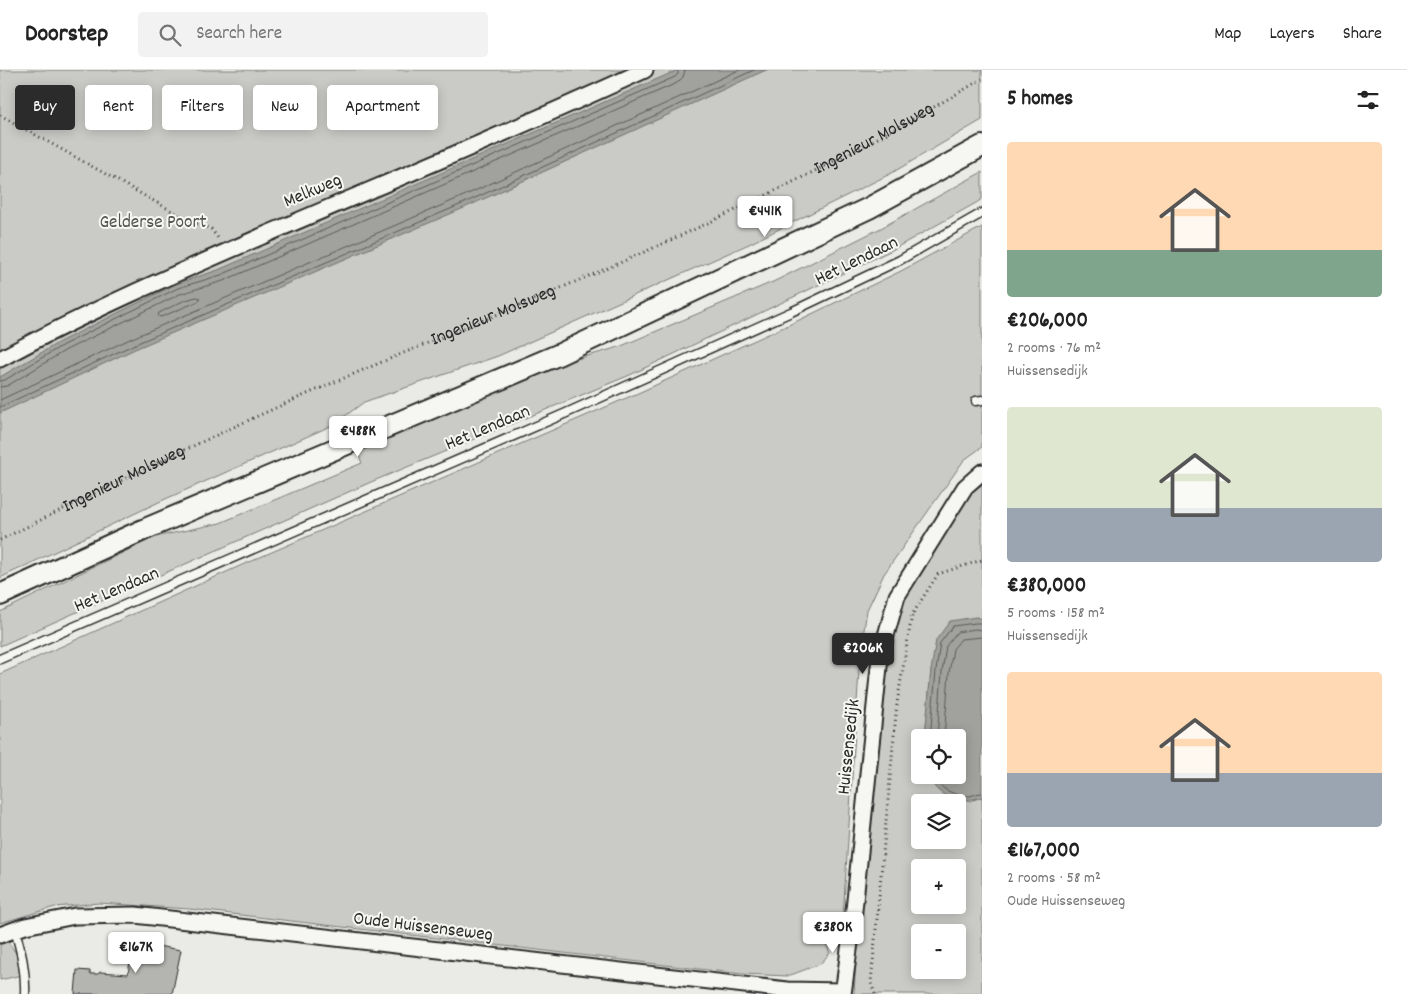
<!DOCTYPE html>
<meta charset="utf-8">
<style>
body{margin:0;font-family:Dekko,sans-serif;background:#f2f2f2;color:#222;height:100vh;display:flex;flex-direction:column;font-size:19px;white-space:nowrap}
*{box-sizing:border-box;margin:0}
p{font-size:16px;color:#767676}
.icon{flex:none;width:28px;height:28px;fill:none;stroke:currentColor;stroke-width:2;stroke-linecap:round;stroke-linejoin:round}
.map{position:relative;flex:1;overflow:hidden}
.drawer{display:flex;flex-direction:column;background:#fff;width:425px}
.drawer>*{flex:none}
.banner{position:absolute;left:15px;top:15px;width:475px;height:45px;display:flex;gap:10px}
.fabs{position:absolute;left:911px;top:659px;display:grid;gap:10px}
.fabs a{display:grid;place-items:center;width:55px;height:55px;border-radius:5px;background:#fff;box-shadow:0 2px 12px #0003;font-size:25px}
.price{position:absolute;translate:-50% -42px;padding:0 11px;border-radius:5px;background:#fff;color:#222;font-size:16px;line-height:32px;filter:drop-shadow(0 1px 2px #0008)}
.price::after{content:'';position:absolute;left:50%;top:30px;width:15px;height:11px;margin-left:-8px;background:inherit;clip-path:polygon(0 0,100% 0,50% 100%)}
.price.selected{background:#2b2b2b;color:#fff}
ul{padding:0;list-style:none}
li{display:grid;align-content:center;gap:10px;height:265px;padding:0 25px}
li span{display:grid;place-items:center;height:155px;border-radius:5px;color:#555}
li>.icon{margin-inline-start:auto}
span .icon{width:90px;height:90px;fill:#fffc;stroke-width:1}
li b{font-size:21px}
h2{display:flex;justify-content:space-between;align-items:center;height:60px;padding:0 25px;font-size:21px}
.chip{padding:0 18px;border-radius:5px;background:#fff;box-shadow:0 2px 12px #0003;font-size:18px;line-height:45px}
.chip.selected{background:#2b2b2b;color:#fff}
header{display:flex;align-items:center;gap:30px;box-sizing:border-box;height:70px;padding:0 25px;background:#fff;border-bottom:1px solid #e0e0e0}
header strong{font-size:24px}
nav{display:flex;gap:28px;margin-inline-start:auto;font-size:18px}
.search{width:350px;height:45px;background:#f2f2f2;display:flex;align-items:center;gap:12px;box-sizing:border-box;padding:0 18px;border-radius:5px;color:#767676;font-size:19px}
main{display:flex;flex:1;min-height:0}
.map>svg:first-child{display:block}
.green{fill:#cacac7;stroke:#7a7a79;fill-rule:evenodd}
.water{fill:#a1a19e;stroke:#727270}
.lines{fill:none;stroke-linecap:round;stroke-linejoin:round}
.shore{stroke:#5a5a59;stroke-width:1}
.building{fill:#b4b4b1;stroke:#2b2b2b}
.lane-casing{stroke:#2b2b2b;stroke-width:11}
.street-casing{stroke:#2b2b2b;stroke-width:19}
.secondary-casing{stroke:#2b2b2b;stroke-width:24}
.path{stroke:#2b2b2b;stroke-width:3;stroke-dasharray:1 4;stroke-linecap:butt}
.lane{stroke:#f6f6f2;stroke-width:8}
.street{stroke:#f6f6f2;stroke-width:15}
.secondary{stroke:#f6f6f2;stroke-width:20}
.labels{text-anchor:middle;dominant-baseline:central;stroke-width:4;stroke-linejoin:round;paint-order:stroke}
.street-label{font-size:19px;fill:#2b2b2b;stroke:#f6f6f2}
.park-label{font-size:19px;fill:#535352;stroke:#f6f6f2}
</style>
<header>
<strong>Doorstep</strong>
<div class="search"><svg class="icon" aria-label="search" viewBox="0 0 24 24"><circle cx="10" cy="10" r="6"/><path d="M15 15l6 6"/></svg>Search here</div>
<nav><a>Map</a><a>Layers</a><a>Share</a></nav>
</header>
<main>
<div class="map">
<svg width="982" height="924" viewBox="0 0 982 924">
<rect width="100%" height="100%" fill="#eaeae6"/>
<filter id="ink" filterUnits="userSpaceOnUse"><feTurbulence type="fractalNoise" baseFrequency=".02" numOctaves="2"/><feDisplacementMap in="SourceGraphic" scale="10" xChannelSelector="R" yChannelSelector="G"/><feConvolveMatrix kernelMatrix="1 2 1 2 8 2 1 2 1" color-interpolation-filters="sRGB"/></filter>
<g filter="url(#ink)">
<path class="green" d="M0,0H982V50L890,104L749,174L498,286L364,332L333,355L161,431L0,508Z
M982,102V129L976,133L892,180L630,305L371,412L0,576V542L155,467L220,453L362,393L356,379L542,299L619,277L775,211L881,158Z
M982,157V377L964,390L884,504L867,540L860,586L842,862L826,874L830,883L820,894L788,906L742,904L189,839L99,833L55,837L0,853V604L242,495L638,323L795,252L901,201Z
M982,412V549L976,547L931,600L925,667L920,668V705H930L932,714L970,731L982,727V924H854L856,889L885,581L894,543L930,479L971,423ZM920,732H958V770H920ZM920,798H958V835H920ZM920,862H958V900H920Z
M7,870L20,889L22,905L0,910V873Z"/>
<path class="water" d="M678,0H766L464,138L135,279L0,343V307L61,271L176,214L218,200Z
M976,547L982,549V727C962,733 934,729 930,705H958V668L925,667L931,600L936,570L950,551Z"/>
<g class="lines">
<path class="shore" d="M197,227L200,228L199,231L161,247L158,246L159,243L183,231Z
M0,311L5,310L63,275L178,218L221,205L675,7L678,4V0
M0,317L7,316L66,280L180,224L223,211L677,13L683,7L685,0
M0,330L130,269L459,128L739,0
M0,337L133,275L462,134L754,0
M930,668L936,601L940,573L953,556L976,553H982
M937,668L942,602L946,576L957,562L975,559L982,560
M944,668L949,603L953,579L961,569L982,567
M935,705C938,720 956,726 970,726C974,725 978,723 982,723"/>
</g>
<path class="building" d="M133,872L181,880L172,924H75L77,900L90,901V904H98L100,902L128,904Z"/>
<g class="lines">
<defs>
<path id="lane" d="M976,331L982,330
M0,589L564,344L791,242L900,190L982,143
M15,860C21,881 26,901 25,924"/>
<path id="street" d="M0,289C86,242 177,203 267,164C393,110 520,58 645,0
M0,865L25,856L75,846L135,845L787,920L843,921
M843,924L853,850L880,587L897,526L965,417L982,402"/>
<path id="secondary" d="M0,525L143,460L560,284L869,138L982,76"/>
</defs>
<use href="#lane" class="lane-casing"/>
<use href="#street" class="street-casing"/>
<use href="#secondary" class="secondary-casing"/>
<g class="path">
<path d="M0,45L188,150L211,159L218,168"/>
<path id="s1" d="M0,470C106,418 212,365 321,318C427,272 536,230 642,183C759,131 873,74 982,9"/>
<path d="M875,924L871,913L897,633L912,545L938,504L982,490"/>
</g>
<use href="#lane" class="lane"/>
<use href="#street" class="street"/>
<use href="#secondary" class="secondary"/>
</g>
</g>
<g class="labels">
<g class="street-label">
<text stroke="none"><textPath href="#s1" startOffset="962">Ingenieur Molsweg</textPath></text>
<text transform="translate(313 122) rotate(-23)">Melkweg</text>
<text transform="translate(857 192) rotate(-26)">Het Lendaan</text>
<text stroke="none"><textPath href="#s1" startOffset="542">Ingenieur Molsweg</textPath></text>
<text transform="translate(488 359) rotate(-23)">Het Lendaan</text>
<text stroke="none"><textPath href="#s1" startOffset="138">Ingenieur Molsweg</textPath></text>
<text transform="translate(117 521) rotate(-23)">Het Lendaan</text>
<text transform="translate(850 677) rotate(-84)">Huissensedijk</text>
<text transform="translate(423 858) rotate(7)">Oude Huissenseweg</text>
</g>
<g class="park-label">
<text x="153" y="153">Gelderse Poort</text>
</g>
</g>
</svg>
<div class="fabs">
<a><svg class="icon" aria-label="locate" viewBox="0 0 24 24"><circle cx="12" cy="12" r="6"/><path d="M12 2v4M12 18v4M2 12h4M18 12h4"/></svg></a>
<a><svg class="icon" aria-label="layers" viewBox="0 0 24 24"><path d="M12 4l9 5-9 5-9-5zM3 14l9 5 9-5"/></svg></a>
<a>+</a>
<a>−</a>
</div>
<b class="price" style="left:765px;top:168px">€441K</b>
<b class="price" style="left:358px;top:388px">€488K</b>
<b class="price selected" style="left:863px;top:605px">€206K</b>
<b class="price" style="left:833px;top:884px">€380K</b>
<b class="price" style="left:136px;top:904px">€167K</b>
<div class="banner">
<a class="chip selected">Buy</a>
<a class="chip">Rent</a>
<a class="chip">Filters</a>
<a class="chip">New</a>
<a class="chip">Apartment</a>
</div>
</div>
<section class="drawer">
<h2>5 homes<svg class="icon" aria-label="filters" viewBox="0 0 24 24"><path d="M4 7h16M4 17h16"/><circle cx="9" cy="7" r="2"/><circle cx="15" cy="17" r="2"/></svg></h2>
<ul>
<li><span style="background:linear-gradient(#ffd9b3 70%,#7fa58c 0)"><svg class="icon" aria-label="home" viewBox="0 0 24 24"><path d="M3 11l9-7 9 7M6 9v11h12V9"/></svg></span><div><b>€206,000</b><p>2 rooms · 76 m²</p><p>Huissensedijk</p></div></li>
<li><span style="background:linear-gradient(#dfe7d0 65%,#9aa5b1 0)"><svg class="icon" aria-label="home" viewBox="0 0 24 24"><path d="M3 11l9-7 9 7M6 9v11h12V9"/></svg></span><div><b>€380,000</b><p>5 rooms · 158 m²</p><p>Huissensedijk</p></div></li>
<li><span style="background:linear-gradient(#ffd9b3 65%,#9aa5b1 0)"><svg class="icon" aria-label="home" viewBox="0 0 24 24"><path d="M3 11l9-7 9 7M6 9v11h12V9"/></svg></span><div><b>€167,000</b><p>2 rooms · 58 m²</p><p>Oude Huissenseweg</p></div></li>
</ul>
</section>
</main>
